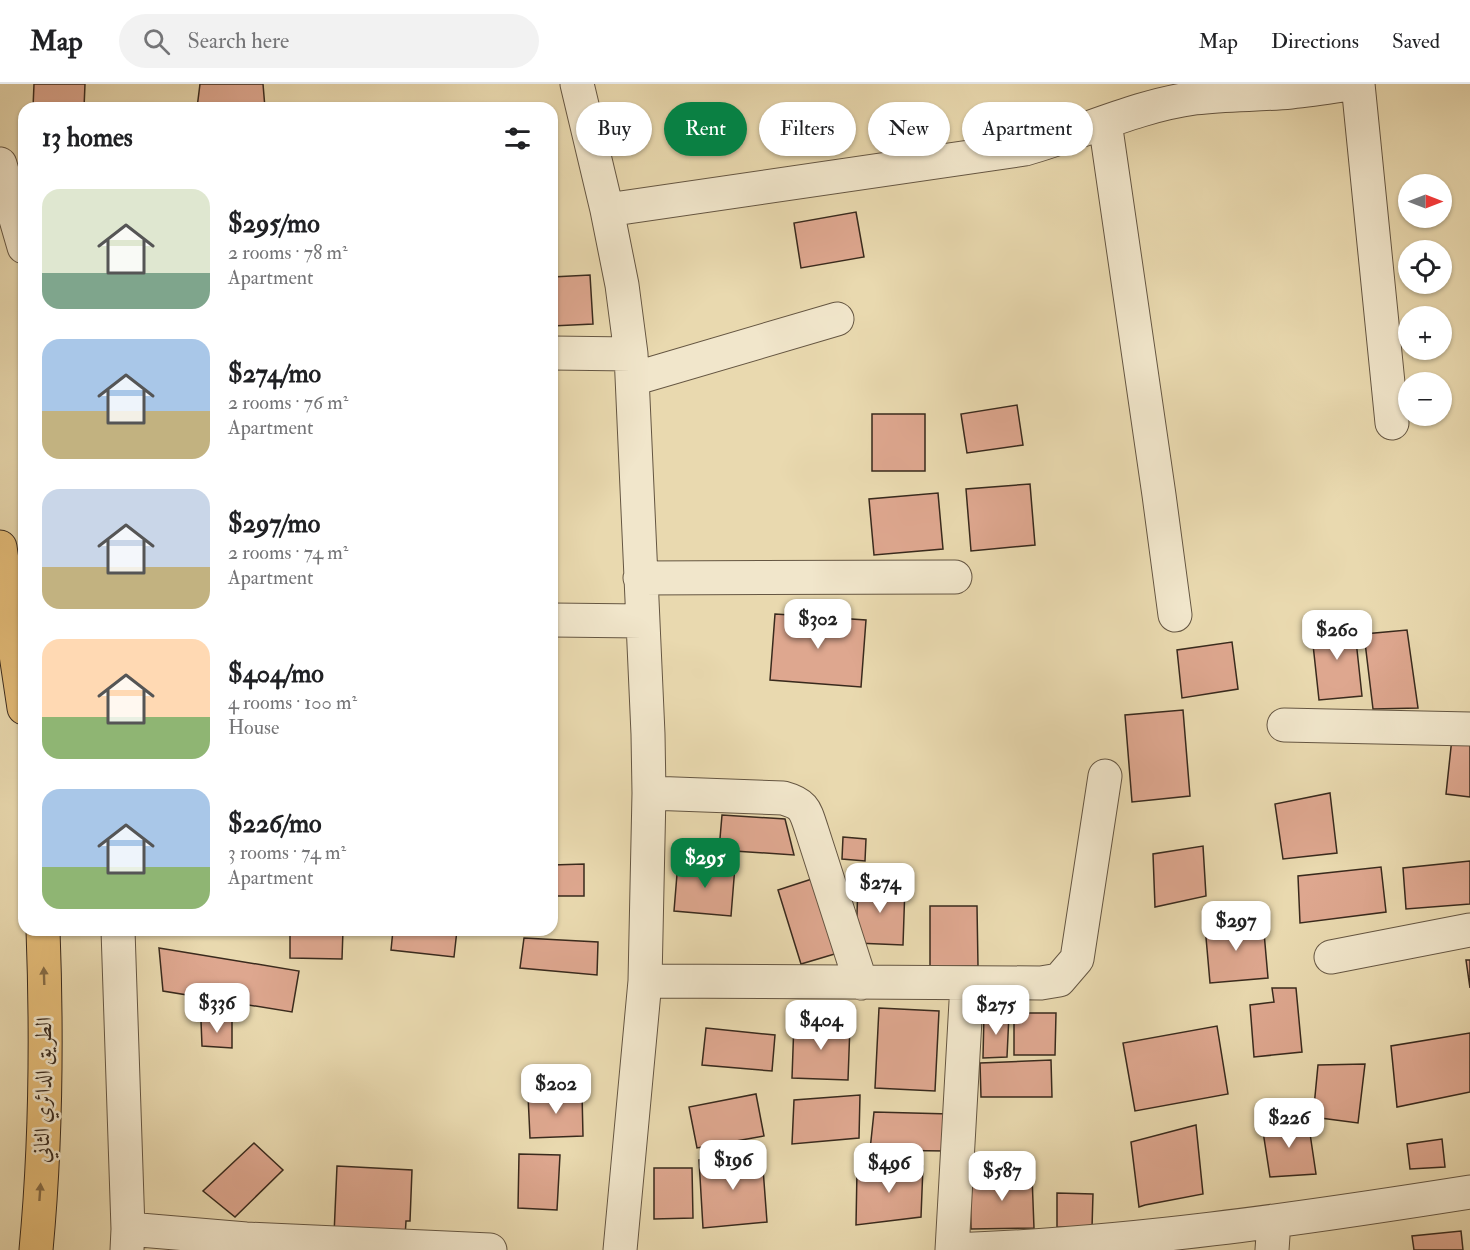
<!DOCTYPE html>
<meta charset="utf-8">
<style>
body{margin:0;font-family:"IM FELL Double Pica",Amiri,serif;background:#f2f2f2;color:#202124;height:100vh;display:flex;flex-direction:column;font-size:22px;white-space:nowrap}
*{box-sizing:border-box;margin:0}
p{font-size:20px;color:#757577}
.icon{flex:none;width:33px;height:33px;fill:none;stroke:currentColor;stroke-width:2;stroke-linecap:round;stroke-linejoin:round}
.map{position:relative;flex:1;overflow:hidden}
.side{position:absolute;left:18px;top:18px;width:540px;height:834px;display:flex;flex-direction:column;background:#fff;border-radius:18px;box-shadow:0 2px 4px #0004}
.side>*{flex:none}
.top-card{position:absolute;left:576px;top:18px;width:570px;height:54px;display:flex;gap:12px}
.needle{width:39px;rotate:90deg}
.tools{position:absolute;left:1398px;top:90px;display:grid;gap:12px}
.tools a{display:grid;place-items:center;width:54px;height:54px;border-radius:50%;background:#fff;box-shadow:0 2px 4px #0004;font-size:30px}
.price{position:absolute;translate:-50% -51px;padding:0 14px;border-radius:12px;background:#fff;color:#222;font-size:20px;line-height:39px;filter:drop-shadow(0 2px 3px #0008)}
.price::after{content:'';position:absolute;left:50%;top:36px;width:18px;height:14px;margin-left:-9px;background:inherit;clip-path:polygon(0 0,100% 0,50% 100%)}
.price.on{background:#0b8043;color:#fff}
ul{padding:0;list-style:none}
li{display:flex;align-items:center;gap:18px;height:150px;padding:0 24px}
li span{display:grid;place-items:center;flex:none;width:168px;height:120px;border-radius:18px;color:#555}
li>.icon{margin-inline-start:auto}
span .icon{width:72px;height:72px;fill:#fffc;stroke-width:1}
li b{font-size:26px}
h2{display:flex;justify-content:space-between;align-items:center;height:72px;padding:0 24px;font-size:26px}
.chip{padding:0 21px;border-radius:27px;background:#fff;box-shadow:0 2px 4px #0004;font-size:21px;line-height:54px}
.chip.on{background:#0b8043;color:#fff}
header{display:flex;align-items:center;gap:36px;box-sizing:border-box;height:84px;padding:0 30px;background:#fff;border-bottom:2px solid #e0e0e0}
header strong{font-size:28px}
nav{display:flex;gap:33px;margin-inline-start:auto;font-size:21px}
.search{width:420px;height:54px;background:#f2f2f2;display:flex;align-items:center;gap:15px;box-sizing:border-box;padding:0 21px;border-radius:33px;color:#757577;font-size:22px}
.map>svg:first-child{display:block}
.building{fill:#dea78f;stroke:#392a1d;stroke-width:1.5}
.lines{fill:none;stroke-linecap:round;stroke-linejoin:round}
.minor-casing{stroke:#655642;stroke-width:35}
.highway-casing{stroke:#392a1d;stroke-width:35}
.minor{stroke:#f1e6cb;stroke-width:33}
.highway{stroke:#e4bc78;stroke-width:33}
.oneway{fill:#866c46}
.labels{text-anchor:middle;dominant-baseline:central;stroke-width:5;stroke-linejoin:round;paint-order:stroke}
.street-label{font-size:22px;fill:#392a1d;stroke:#f1e6cb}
</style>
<header>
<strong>Map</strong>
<div class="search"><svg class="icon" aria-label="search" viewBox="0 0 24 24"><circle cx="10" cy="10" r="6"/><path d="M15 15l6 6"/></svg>Search here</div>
<nav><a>Map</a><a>Directions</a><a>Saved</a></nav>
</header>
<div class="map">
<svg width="1470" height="1166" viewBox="0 0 1470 1166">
<rect width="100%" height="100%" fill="#e9d9af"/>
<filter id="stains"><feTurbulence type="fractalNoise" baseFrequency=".00333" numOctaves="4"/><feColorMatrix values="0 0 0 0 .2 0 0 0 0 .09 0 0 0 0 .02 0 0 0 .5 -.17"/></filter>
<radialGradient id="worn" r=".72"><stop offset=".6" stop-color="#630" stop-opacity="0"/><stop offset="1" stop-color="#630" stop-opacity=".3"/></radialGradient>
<path class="building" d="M34,0H85L84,24H33Z
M200,0H263L265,24H197Z
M856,128L864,173L801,184L794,139Z
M590,191L593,240L552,242V193Z
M1017,321L1023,361L967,369L961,330Z
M872,330H925V387H872Z
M1030,400L1035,461L971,467L966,405Z
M938,409L943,465L874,471L869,415Z
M775,530L866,536L861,603L770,596Z
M1354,538L1362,612L1319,616L1311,542Z
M1407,546L1418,624L1373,625L1364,550Z
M1232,558L1238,605L1182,614L1177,566Z
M1183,626L1190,712L1132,718L1125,631Z
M1452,654H1470V713L1446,710Z
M1330,709L1337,769L1283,775L1275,720Z
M722,731L785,735L794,771L719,766Z
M843,753L866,755L865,777L842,775Z
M1203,762L1206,812L1155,823L1153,770Z
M1470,777V820L1406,825L1403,784Z
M678,778L735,782L731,832L674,827Z
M584,780V812H552V781Z
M1381,783L1386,828L1300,839L1298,792Z
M815,794L838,869L801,880L778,806Z
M858,800L905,802L903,861L856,859Z
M930,822H977L978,882L930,883Z
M1263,837L1268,894L1210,899L1205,842Z
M290,846H343L342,875L290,874Z
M393,846H457L454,873L391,866Z
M524,854L598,858L597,891L520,884Z
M159,864L299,887L292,928L163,907Z
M1466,876H1470V904Z
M1272,904H1296L1302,968L1254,973L1250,921L1274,918Z
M879,924L939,927L935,1007L875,1004Z
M1014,929H1056L1055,971H1014Z
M984,930H1009L1007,973L983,974Z
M201,937H232V964L202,962Z
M794,938L850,941L848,996L792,994Z
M1217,942L1228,1010L1135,1027L1123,959Z
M706,944L775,951L772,987L702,981Z
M1470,949V1008L1397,1023L1391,962Z
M1051,976L1052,1013H981L980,979Z
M1365,980L1358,1039L1313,1033L1318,981Z
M582,1009L583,1052L530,1054L528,1011Z
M756,1010L764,1052L697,1064L689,1023Z
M860,1011L859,1054L792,1060L794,1016Z
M874,1028L950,1030L946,1067L870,1066Z
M1308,1036L1316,1090L1270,1093L1262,1041Z
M1196,1041L1203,1110L1145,1121L1139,1123L1131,1058Z
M1442,1055L1445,1083L1410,1085L1407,1060Z
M254,1059L283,1086L235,1133L203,1107Z
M519,1070L560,1071L557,1126L518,1124Z
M762,1071L767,1138L703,1144L699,1076Z
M337,1082L412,1086L410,1137H406L405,1154L334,1151Z
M923,1082L921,1133L856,1141L857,1086Z
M654,1084H692L693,1134L654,1135Z
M970,1092H1032L1034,1144L971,1145Z
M1057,1109L1093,1110L1092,1144L1057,1143Z
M1461,1147L1463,1166H1414L1412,1152Z"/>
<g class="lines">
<defs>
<path id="minor" d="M577,0L607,126L622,201L631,270L648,650L649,709L645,897L620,1166
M1358,0L1392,339
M1105,38L1159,411L1175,531
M0,80L24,163
M607,126L1025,65C1082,49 1136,22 1195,14C1227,10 1259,11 1291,8C1311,6 1330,3 1350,0
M552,269L631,270
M633,295L837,235
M640,494L955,493
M552,536L642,537
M1284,641L1470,645
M649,709L783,714C805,720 805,726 812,747L861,899
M118,846L128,1145L127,1166
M1331,873L1470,846
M645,897L1041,899L1059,896L1077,875L1105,692
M128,1145L246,1155L490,1166
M952,1166L967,900
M953,1166C1127,1160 1299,1135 1470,1108
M1272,1166L1274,1137"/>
<path id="highway" d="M0,463L24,624
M36,1166C46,1060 47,953 43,846"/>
</defs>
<use href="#minor" class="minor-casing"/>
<use href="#highway" class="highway-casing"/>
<use href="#minor" class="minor"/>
<use href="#highway" class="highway"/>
</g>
<defs><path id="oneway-solid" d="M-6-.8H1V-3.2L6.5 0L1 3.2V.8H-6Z" transform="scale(1.5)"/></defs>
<g class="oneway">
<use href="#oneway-solid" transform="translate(44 892) rotate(-92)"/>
<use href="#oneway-solid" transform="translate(40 1108) rotate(-86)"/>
</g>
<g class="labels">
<g class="street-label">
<text transform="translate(43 1006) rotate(-89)">الطريق الدائري الثاني</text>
</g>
</g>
<rect width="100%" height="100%" filter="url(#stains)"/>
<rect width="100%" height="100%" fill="url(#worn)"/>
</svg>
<div class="tools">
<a><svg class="needle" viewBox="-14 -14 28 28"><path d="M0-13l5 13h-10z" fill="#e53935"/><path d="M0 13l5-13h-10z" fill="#757577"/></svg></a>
<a><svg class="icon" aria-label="locate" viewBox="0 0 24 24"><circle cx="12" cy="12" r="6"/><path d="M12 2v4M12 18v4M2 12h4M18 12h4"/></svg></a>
<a>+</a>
<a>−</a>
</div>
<b class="price" style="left:818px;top:566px">$302</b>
<b class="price" style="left:1337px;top:577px">$260</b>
<b class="price on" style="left:705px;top:805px">$295</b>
<b class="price" style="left:880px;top:830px">$274</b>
<b class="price" style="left:1236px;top:868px">$297</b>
<b class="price" style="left:217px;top:950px">$336</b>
<b class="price" style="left:996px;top:952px">$275</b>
<b class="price" style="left:821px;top:967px">$404</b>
<b class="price" style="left:556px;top:1031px">$202</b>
<b class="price" style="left:1289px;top:1065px">$226</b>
<b class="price" style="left:733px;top:1107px">$196</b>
<b class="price" style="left:889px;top:1110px">$496</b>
<b class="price" style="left:1002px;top:1118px">$587</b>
<div class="top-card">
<a class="chip">Buy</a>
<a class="chip on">Rent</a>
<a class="chip">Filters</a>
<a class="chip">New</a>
<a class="chip">Apartment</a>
</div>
<section class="side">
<h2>13 homes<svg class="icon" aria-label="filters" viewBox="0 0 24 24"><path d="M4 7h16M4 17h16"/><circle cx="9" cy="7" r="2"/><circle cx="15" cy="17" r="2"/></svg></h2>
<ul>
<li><span style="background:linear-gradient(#dfe7d0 70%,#7fa58c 0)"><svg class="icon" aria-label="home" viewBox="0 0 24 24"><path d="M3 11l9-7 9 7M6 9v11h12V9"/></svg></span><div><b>$295/mo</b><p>2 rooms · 78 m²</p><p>Apartment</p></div></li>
<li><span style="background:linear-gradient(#a9c7e8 60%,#c2b280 0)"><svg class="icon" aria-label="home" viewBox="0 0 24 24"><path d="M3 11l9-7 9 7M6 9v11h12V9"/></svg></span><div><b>$274/mo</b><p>2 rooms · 76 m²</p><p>Apartment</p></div></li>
<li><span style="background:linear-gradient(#c9d6e8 65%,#c2b280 0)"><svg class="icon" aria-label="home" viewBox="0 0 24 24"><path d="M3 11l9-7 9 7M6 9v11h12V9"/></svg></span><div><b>$297/mo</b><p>2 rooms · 74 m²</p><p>Apartment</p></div></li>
<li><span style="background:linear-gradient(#ffd9b3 65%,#8fb573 0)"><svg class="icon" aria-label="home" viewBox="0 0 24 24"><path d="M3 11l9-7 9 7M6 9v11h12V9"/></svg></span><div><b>$404/mo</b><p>4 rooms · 100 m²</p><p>House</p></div></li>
<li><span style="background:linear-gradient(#a9c7e8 65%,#8fb573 0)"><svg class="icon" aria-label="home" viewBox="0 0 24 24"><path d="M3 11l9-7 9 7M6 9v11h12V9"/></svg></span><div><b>$226/mo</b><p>3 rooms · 74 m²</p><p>Apartment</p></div></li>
</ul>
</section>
</div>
